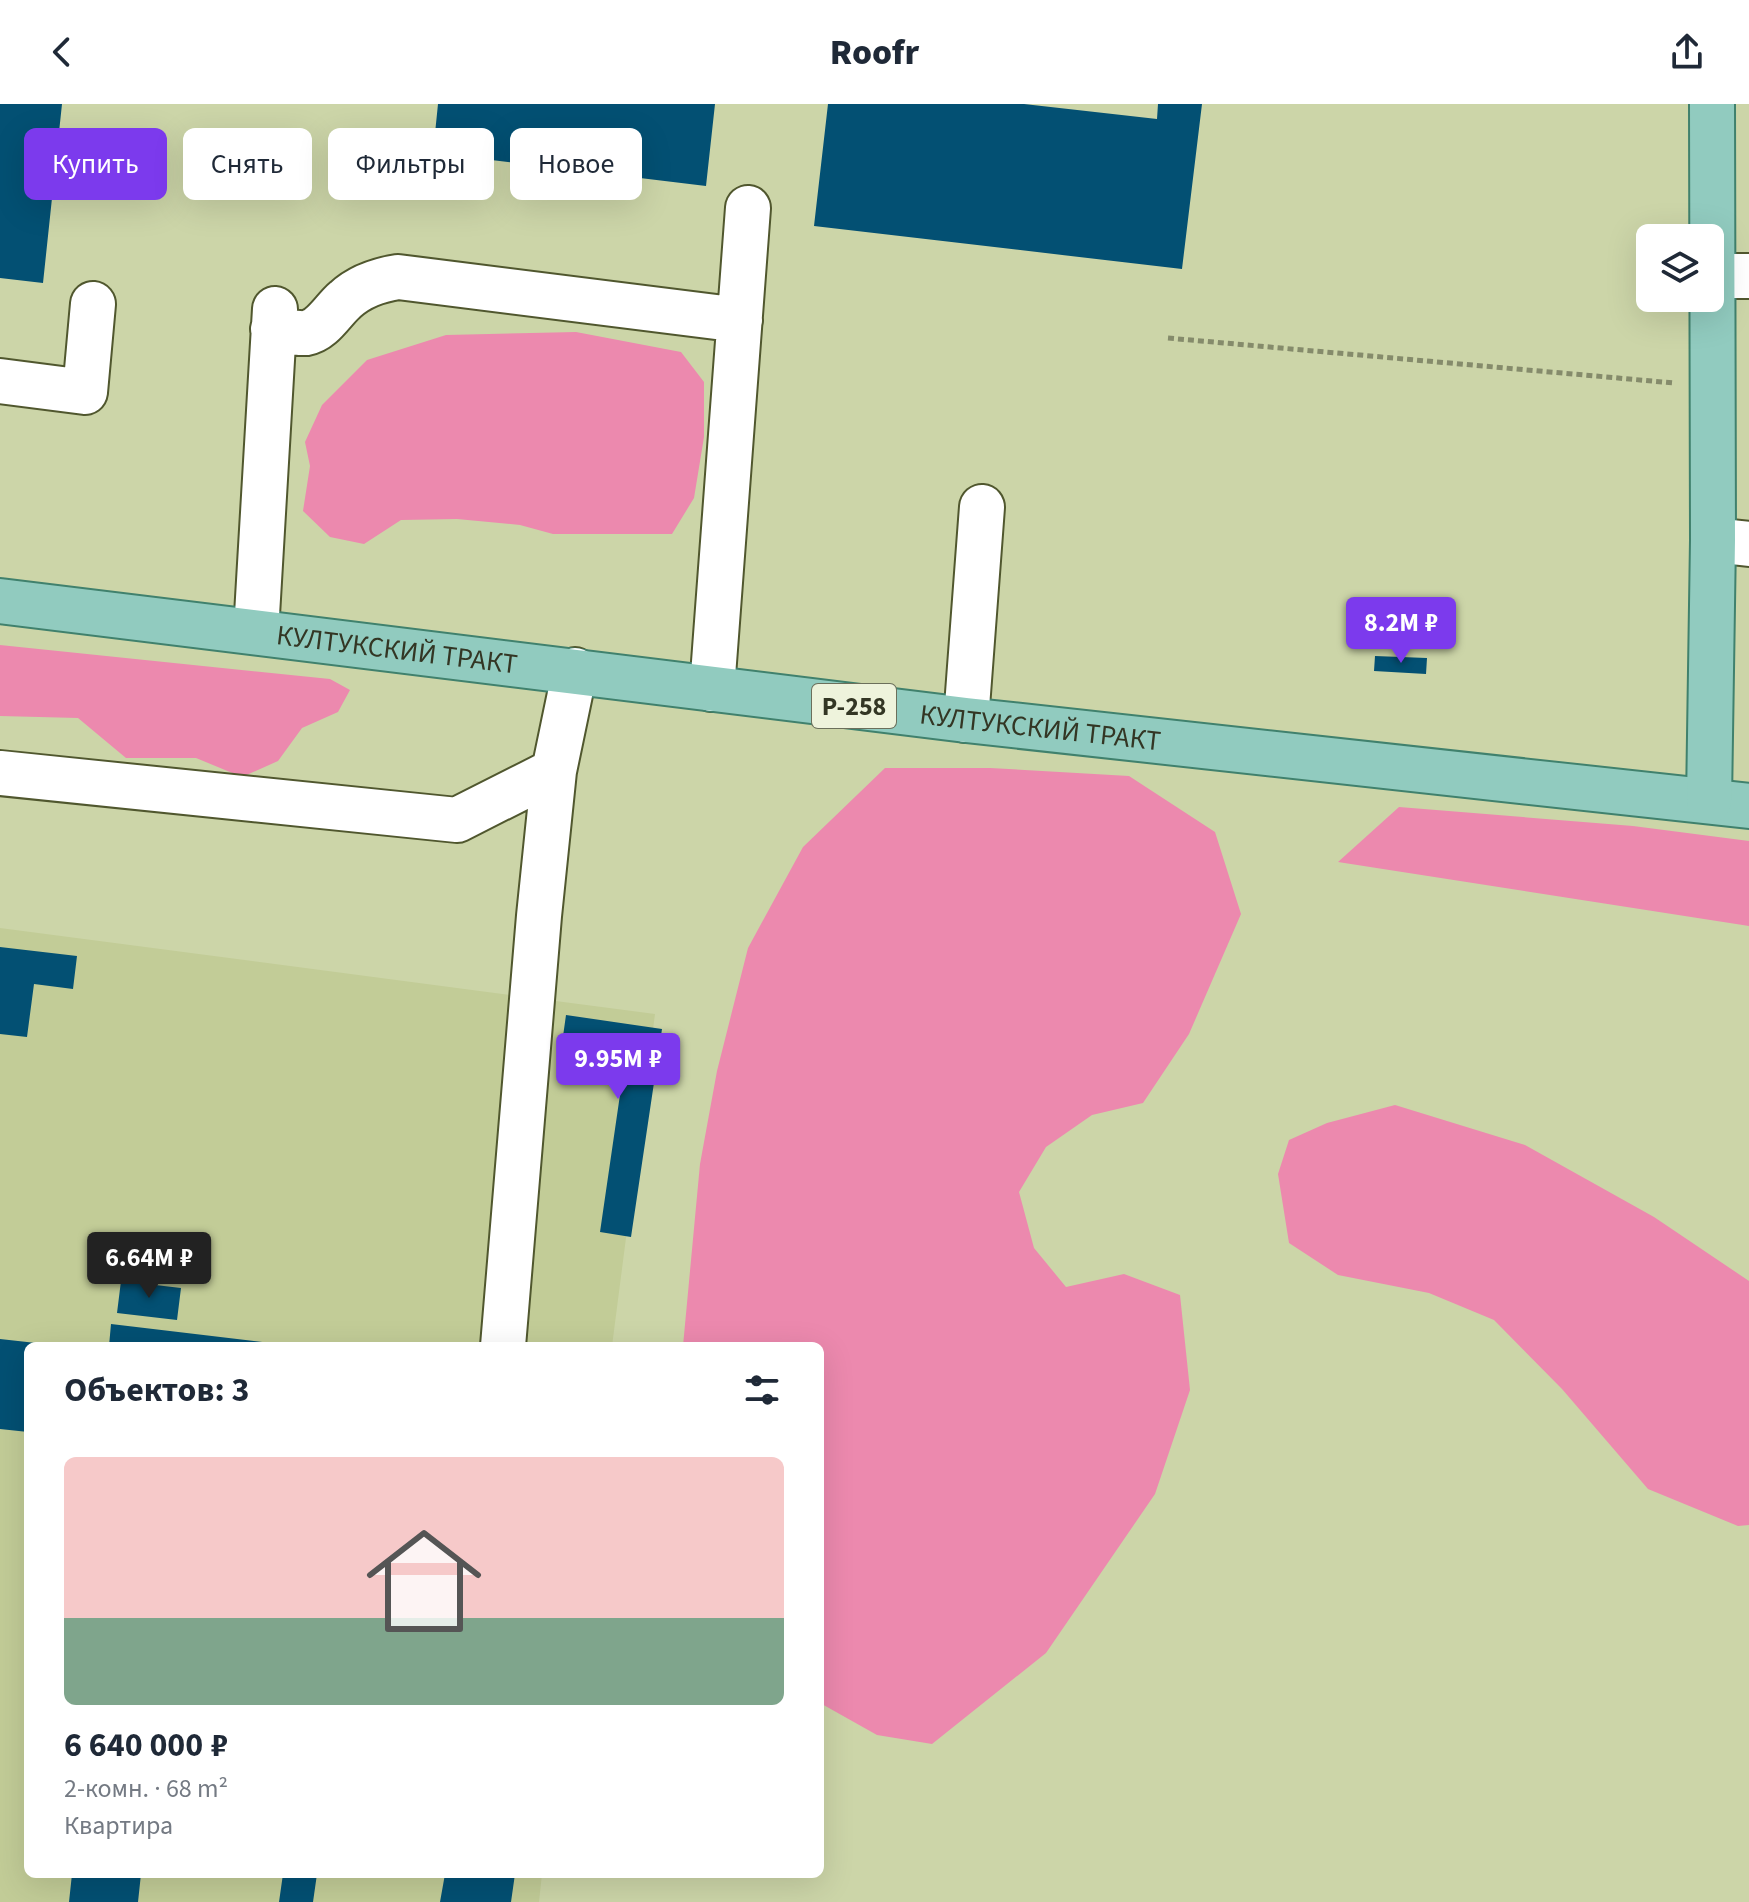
<!DOCTYPE html>
<html lang="ru">
<meta charset="utf-8">
<style>
body{margin:0;font-family:"Source Sans 3",sans-serif;background:#f6f6f7;color:#1f2937;height:100vh;display:flex;flex-direction:column;font-size:30px;white-space:nowrap}
*{box-sizing:border-box;margin:0}
p{font-size:26px;color:#747a83}
.icon{flex:none;width:44px;height:44px;fill:none;stroke:currentColor;stroke-width:2;stroke-linecap:round;stroke-linejoin:round}
.map{position:relative;flex:1;overflow:hidden}
.sheet{position:absolute;left:24px;top:1238px;width:800px;height:536px;display:flex;flex-direction:column;background:#fff;border-radius:12px;box-shadow:0 8px 32px #0002}
.sheet>*{flex:none}
.top-card{position:absolute;left:24px;top:24px;width:800px;height:72px;display:flex;gap:16px}
.fabs{position:absolute;left:1636px;top:120px;display:grid;gap:16px}
.fabs a{display:grid;place-items:center;width:88px;height:88px;border-radius:12px;background:#fff;box-shadow:0 8px 32px #0002;font-size:40px}
.price{position:absolute;translate:-50% -68px;padding:0 18px;border-radius:8px;background:#7c3aed;color:#fff;font-size:26px;line-height:52px;filter:drop-shadow(0 2px 4px #0008)}
.price::after{content:'';position:absolute;left:50%;top:48px;width:24px;height:18px;margin-left:-12px;background:inherit;clip-path:polygon(0 0,100% 0,50% 100%)}
.price.active{background:#222;color:#fff}
ul{padding:0;list-style:none}
li{display:grid;align-content:center;gap:16px;height:424px;padding:0 40px}
li+li{border-top:2px solid #e0e1e3}
li span{display:grid;place-items:center;height:248px;border-radius:12px;color:#555}
li>.icon{margin-inline-start:auto}
span .icon{width:144px;height:144px;fill:#fffc;stroke-width:1}
li b{font-size:34px}
h2{display:flex;justify-content:space-between;align-items:center;height:96px;padding:0 40px;font-size:34px}
.chip{padding:0 28px;border-radius:12px;background:#fff;box-shadow:0 8px 32px #0002;font-size:28px;line-height:72px}
.chip.active{background:#7c3aed;color:#fff}
header{display:flex;justify-content:space-between;align-items:center;height:104px;padding:0 40px;background:#fff;font-size:36px;font-weight:800}
.map>svg:first-child{display:block}
.built{fill:#c2cc97}
.green{fill:#ec89ae}
.building{fill:#035073}
.lines{fill:none;stroke-linecap:round;stroke-linejoin:round}
.minor-casing{stroke:#50572e;stroke-width:48}
.major-casing{stroke:#40816d;stroke-width:48}
.path{stroke:#858b6b;stroke-width:5;stroke-dasharray:6 4;stroke-linecap:butt}
.minor{stroke:#fff;stroke-width:44}
.major{stroke:#91cbbf;stroke-width:44}
.labels{text-anchor:middle;dominant-baseline:central;stroke-width:8;stroke-linejoin:round;paint-order:stroke}
.shield{fill:#eef3dc;stroke:#6b6f5b;stroke-width:2}
.shield-label{font-size:26px;font-weight:bold;fill:#333624}
.street-label{font-size:28px;fill:#333624;stroke:#eef3dc}
</style>
<header><svg class="icon" aria-label="back" viewBox="0 0 24 24"><path d="M15 5l-7 7 7 7"/></svg>Roofr<svg class="icon" aria-label="share" viewBox="0 0 24 24"><path d="M12 15V3M7 8l5-5 5 5M5 13v7h14v-7"/></svg></header>
<div class="map">
<svg width="1749" height="1798" viewBox="0 0 1749 1798">
<rect width="100%" height="100%" fill="#ccd5a8"/>
<path class="built" d="M0,824L655,910L612,1242H28V1770H542L539,1798H0Z"/>
<path class="green" d="M576,228L681,248L704,278V333L694,394L672,430H553L520,421L457,415L401,416L364,440L330,433L303,407L310,362L305,338L322,301L367,256L446,231Z
M0,541L330,575L350,586L338,608L302,624L278,657L242,673L196,654H126L78,614L0,612Z
M885,664H990L1129,672L1215,728L1241,810L1189,930L1143,999L1092,1011L1046,1043L1019,1088L1034,1144L1066,1183L1124,1170L1180,1191L1190,1286L1155,1390L1046,1549L932,1640L877,1631L820,1599V1242H683L700,1060L717,967L748,844L803,743Z
M1399,703L1633,722L1749,737V822L1338,758Z
M1395,1001L1525,1041L1654,1113L1749,1177V1421L1738,1422L1648,1385L1562,1285L1494,1216L1429,1189L1338,1171L1289,1139L1278,1070L1289,1036L1327,1019Z"/>
<path class="building" d="M0,0H62L43,179L0,174Z
M438,0H715L706,82L433,49Z
M828,0H1024L1157,15L1158,0H1202L1182,165L814,122Z
M1375,552L1427,554L1426,570L1374,567Z
M0,843L77,852L73,885L34,880L27,933L0,930Z
M566,911L662,925L631,1133L600,1128L622,977L558,968Z
M121,1177L181,1184L177,1216L117,1209Z
M111,1220L279,1240V1242H109Z
M0,1235L45,1240L28,1242V1328L0,1325Z
M72,1770H141L138,1798H69Z
M283,1770H317L313,1798H279Z
M445,1770H515L511,1798H440Z"/>
<g class="lines">
<defs>
<path id="minor" d="M1712,172H1749
M273,225C283,226 296,230 306,229C323,226 333,206 345,196C360,182 379,176 398,173L740,216
M0,277L85,288L93,200
M1713,436L1749,440
M256,528L275,205
M712,585L748,104
M966,616L982,403
M0,669L457,716L554,667L575,566
M503,1242L539,812L554,667"/>
<g id="major">
<path id="s1" d="M0,497L966,616L1749,702"/>
<path d="M1709,697L1713,436L1712,0"/>
</g>
</defs>
<use href="#minor" class="minor-casing"/>
<use href="#major" class="major-casing"/>
<path class="path" d="M1168,234L1674,279"/>
<use href="#minor" class="minor"/>
<use href="#major" class="major"/>
</g>
<g class="labels">
<rect class="shield" x="812" y="580" width="84" height="44" rx="6"/>
<g class="shield-label">
<text x="854" y="602">Р-258</text>
</g>
<g class="street-label">
<text stroke="none"><textPath href="#s1" startOffset="400">КУЛТУКСКИЙ ТРАКТ</textPath></text>
<text stroke="none"><textPath href="#s1" startOffset="1048">КУЛТУКСКИЙ ТРАКТ</textPath></text>
</g>
</g>
</svg>
<div class="fabs">
<a><svg class="icon" aria-label="layers" viewBox="0 0 24 24"><path d="M12 4l9 5-9 5-9-5zM3 14l9 5 9-5"/></svg></a>
</div>
<b class="price" style="left:1401px;top:561px">8.2M ₽</b>
<b class="price" style="left:618px;top:997px">9.95M ₽</b>
<b class="price active" style="left:149px;top:1196px">6.64M ₽</b>
<div class="top-card">
<a class="chip active">Купить</a>
<a class="chip">Снять</a>
<a class="chip">Фильтры</a>
<a class="chip">Новое</a>
</div>
<section class="sheet">
<h2>Объектов: 3<svg class="icon" aria-label="filters" viewBox="0 0 24 24"><path d="M4 7h16M4 17h16"/><circle cx="9" cy="7" r="2"/><circle cx="15" cy="17" r="2"/></svg></h2>
<ul>
<li><span style="background:linear-gradient(#f6c9c9 65%,#7fa58c 0)"><svg class="icon" aria-label="home" viewBox="0 0 24 24"><path d="M3 11l9-7 9 7M6 9v11h12V9"/></svg></span><div><b>6 640 000 ₽</b><p>2-комн. · 68 m²</p><p>Квартира</p></div></li>
</ul>
</section>
</div>
